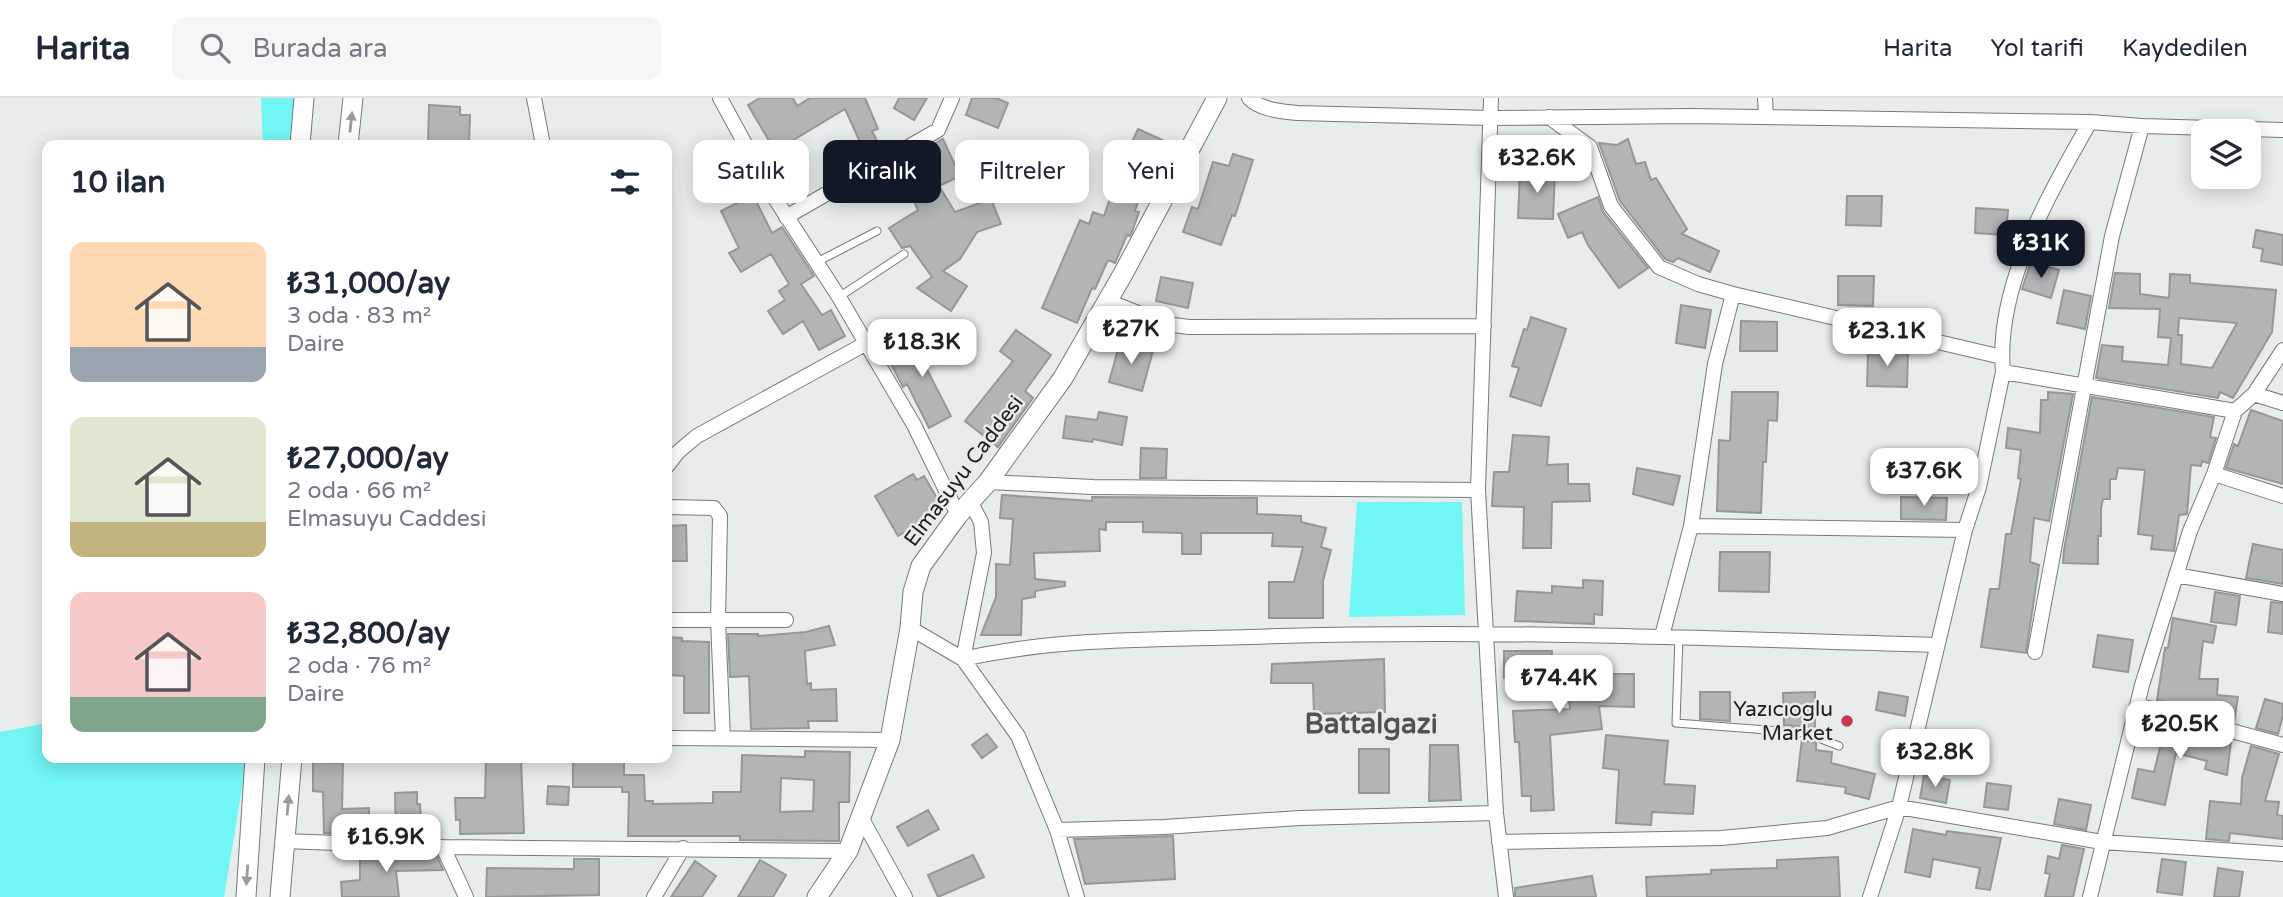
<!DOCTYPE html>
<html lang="tr">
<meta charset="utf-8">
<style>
body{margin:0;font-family:"Varela Round",sans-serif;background:#f6f6f7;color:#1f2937;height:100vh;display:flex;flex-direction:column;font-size:26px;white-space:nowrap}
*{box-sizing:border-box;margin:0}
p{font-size:23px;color:#747a83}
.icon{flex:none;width:38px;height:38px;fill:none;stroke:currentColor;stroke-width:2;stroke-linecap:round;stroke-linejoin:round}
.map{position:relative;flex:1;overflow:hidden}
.panel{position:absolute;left:42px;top:42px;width:630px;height:623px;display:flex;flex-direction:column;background:#fff;border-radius:14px;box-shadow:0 4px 18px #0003}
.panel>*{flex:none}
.guide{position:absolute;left:693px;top:42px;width:665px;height:63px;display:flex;gap:14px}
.buttons{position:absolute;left:2191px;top:21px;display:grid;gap:14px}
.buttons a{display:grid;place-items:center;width:70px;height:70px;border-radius:14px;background:#fff;box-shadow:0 4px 18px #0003;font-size:35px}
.price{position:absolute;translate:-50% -60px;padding:0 16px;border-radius:14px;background:#fff;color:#222;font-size:23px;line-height:46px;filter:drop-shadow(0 2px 4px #0008)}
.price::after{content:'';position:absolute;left:50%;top:42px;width:21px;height:16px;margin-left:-10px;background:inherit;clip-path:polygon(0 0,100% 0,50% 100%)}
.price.selected{background:#111827;color:#fff}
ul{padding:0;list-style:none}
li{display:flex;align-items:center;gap:21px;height:175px;padding:0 28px}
li span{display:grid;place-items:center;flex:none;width:196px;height:140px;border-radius:14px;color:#555}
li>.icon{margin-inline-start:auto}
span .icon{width:84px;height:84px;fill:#fffc;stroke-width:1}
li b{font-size:30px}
h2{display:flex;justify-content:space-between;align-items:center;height:84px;padding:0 28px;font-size:30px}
.pill{padding:0 24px;border-radius:14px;background:#fff;box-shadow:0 4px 18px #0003;font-size:24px;line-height:63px}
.pill.selected{background:#111827;color:#fff}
header{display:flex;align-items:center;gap:42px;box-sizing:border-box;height:98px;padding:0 35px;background:#fff;border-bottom:2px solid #e0e1e3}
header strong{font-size:33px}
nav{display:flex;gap:38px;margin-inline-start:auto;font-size:24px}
.search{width:490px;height:63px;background:#f6f6f7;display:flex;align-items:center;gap:18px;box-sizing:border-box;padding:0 24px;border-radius:14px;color:#747a83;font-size:26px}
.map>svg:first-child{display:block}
.green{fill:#72f5f5}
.building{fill:#b0b5b5;stroke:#949898;stroke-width:2;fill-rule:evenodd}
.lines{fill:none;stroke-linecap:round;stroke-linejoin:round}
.lane-casing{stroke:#767a7a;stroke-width:9}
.street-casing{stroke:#767a7a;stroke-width:16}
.secondary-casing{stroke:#767a7a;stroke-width:21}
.lane{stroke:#fff;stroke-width:7}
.street{stroke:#fff;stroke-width:14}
.secondary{stroke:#fff;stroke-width:19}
.oneway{fill:#999a9a}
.poi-dot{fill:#c93952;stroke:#e7ecec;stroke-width:2.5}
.labels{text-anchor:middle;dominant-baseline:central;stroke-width:5;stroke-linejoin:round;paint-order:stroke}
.street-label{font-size:21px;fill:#1d1f1f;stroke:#e7ecec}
.poi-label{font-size:21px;fill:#1d1f1f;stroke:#e7ecec;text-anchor:end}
.district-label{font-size:28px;font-weight:bold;fill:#4f5353;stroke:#e7ecec}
</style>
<header>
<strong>Harita</strong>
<div class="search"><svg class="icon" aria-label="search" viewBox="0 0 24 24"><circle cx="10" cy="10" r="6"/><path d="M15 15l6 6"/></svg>Burada ara</div>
<nav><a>Harita</a><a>Yol tarifi</a><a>Kaydedilen</a></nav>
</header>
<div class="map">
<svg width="2283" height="799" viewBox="0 0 2283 799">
<rect width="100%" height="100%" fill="#e7ecec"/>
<path class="green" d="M261,0H302V23L289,47H263Z
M1357,404H1462L1465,517L1349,519Z
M47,625V660H247L224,799H0V634Z"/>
<path class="building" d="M760,0H793L797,8L810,0H865L878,31L872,33L882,53L852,70L843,52L860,44L845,11L775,53L748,7Z
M899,0H927L914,22L894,10Z
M972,0H996L1008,5L998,30L966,17Z
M429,7L460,9V17H470L469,47H428Z
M1138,31L1169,45L1159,68L1152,64L1135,113L1139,114L1132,134L1130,138L1127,137L1115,165L1108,162L1095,191L1092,190L1077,225L1042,210L1080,122L1089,126L1093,114L1104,118L1123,63Z
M943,41L960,78L939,88L955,114L991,101L1001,126L977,134L960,161L943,173L967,188L951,213L917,190L932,179L910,148L902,150L889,130L918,112L907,88L885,98L876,79Z
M1628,41L1636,66L1645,64L1651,82L1656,80L1687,131L1682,136L1719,153L1710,174L1678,160L1673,164L1665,161L1620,103L1599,45L1617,47Z
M1027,51L1045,62L1038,73L1020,62Z
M979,56L1006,68L995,94L968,83Z
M1233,56L1253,62L1235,118L1232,117L1221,147L1183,134L1192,109L1198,111L1213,64L1229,68Z
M1520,73L1555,74L1553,121L1518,120Z
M753,97L772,135L782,129L814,178L801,186L822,217L831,212L845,238L819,252L803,223L783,236L768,213L785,202L779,193L789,186L771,156L741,174L729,155L739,150L721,113Z
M1847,98H1882L1881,128L1846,127Z
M1598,99L1603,114L1648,170L1619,190L1588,147L1582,134L1568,140L1558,116Z
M1976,110L2008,112L2006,137L1975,135Z
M2256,132L2283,137V167L2261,163L2263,151L2253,149Z
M2031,164L2059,172L2051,200L2022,191Z
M2115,175L2140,176V196L2169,200L2170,176L2190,177V185L2276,192L2272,234L2233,300L2220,294L2218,300L2096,280L2102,247L2123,249L2122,263L2168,267L2171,240L2158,239L2160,211L2109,210ZM2179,220L2237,225L2212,270L2181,266L2182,237H2178Z
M1838,178H1874L1873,208L1838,207Z
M1161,179L1193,185L1188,210L1156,203Z
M2064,192L2091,198L2085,231L2057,225Z
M1681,207L1711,212L1705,250L1676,245Z
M1531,219L1566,231L1541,308L1510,298L1519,270L1512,268L1524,231L1527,232Z
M1741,223L1777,224V253H1740Z
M937,232L946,247L922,262L951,318L929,330L907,286L903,289L889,262L926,243L925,240Z
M1016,232L1051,257L1025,293L1033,300L998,349L965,323L1013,263L1000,253Z
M1120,244L1153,253L1142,293L1109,284Z
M1868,252L1908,253L1907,289L1867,288Z
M1732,294H1778L1777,323L1768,322L1766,364H1763L1761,415L1717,413L1719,342L1730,343Z
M2048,294L2073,296L2049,423L2034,420L2030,464L2039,467L2026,555L1981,549L1990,491H1999L2006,436H2011L2021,381L2018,380L2021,352L2006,350L2008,330L2040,335L2041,302H2048Z
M2092,299L2214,319L2210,339L2216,340L2208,365L2202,363L2201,368L2191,367L2187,416L2179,417L2174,453L2151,451L2153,438L2138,436L2145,372L2118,370L2116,381H2110V401H2103L2101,410V438H2098V466L2063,465L2064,452Z
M2251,312L2283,323V386L2226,370L2234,346L2238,348Z
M1099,314L1127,319L1122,347L1093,341L1092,344L1063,340L1066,318L1097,322Z
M1513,337L1549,339L1547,367L1568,366V386H1589L1590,403L1552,404L1551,450H1523L1524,409L1492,408L1494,374H1509Z
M1141,350L1167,351L1166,380H1140Z
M1637,370L1680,378L1673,407L1633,396Z
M913,376L917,382L924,378L944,412L898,438L875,398Z
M1002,397L1092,403V399L1257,400V416L1301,418V424L1326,430L1321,449L1331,452L1323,483V520H1269V484H1294L1303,449L1272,448L1273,435H1201V456H1182V435L1143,434V424H1106V432L1099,431L1100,453L1034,455L1035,481L1065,484V488L1035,493V499L1022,501L1021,537H981L996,499V466L1010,467L1013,421L1000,420Z
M1901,399L1947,400L1946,422L1901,421Z
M686,427L687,463H667V428Z
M2253,446L2283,452V486L2246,480Z
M1720,454H1770L1769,494L1719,493Z
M1583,482L1603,483L1602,517L1594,516V526L1515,523L1517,493L1552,495V488L1583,490Z
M2215,494L2240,498L2236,527L2211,524Z
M2271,504L2283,505V536L2268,534Z
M2173,520L2216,528L2213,545L2203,543L2199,581H2218L2217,597L2238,599L2234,624L2157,602L2165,550H2168Z
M829,528L835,547L805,553L807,586L811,585V592L836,591L837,623H808L809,630L751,631L749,578L730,579L728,536H758V538L806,534Z
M2098,537L2133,542L2128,574L2093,569Z
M667,539L682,540V543L709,544V615H684V578L667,577Z
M1504,553H1552L1551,570L1594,565L1595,576H1634V609L1599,608L1602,631L1550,637L1554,712L1531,713V698H1522L1519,644H1515L1513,613L1570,611L1567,581L1504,580Z
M1384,561L1385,614L1314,616L1313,585H1271L1272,566Z
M1700,594H1730V623L1700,621Z
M1815,594V632L1807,629L1784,627L1783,595Z
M1879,594L1908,599L1905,618L1876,612Z
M2265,601L2283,606V617L2278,636L2256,630Z
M2166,625L2231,643L2227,677L2205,671L2207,663L2176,655L2165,707L2132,700L2138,671L2154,674Z
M987,636L997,649L982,660L972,647Z
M1606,637L1668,643L1664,686L1695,688L1693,716L1652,714L1651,727L1616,725L1619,672L1603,670Z
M1802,641L1816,645V652L1832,654L1831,665L1875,676L1869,701L1845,695L1846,689L1797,683Z
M1430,647H1458L1461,702L1429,703Z
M2251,648L2279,656L2265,703L2279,704L2277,717L2283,718V741L2230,735L2229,743L2206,741L2210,703L2241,706L2242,680Z
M1359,651H1389V695H1359Z
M805,653L850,654L849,704H839V743L740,742V738H628L629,694H622V689H573V660H624V677H644L645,703H653V706L713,705V694H741L742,657L805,659ZM781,680L814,682L813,713L780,714Z
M486,660H519L521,662L524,735L460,736V722H456L455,700H485Z
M313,664L343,665L342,711L369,710V737L324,735L323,694L313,693Z
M1924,677L1950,682L1946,705L1920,700Z
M1987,685L2011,688L2008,712L1984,709Z
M548,688L569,689L568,707L547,706Z
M417,694V706H420L422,739L396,738L395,695Z
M2059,701L2091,707L2086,732L2054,726Z
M928,712L939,731L908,748L897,729Z
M1913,731L1946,737L1947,733L2001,740L1990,792L1976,790L1980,770L1933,761L1930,779L1905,774Z
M1173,738L1175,781L1085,786L1074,741Z
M2062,747L2084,751L2073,799H2045L2050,776L2045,775L2048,758L2059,761Z
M383,756L437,758L443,772L396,773L399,799H342L341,784L360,782V757Z
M973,757L984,779L938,799L928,777Z
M1838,759L1840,799H1647L1646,779L1711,776V772L1777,770V762Z
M574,761H599V797L486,799L487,770L574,771Z
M2162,761L2186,764L2182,797L2157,794Z
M760,762L786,777L773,799H738Z
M695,763L716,778L702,799H671Z
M2218,770L2243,774L2239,799H2214Z
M1592,778L1596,799H1515V790Z"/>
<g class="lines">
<defs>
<path id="lane" d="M817,164L877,133
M839,199L904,156
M1679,539L1676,625L1806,635L1839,648"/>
<path id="street" d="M534,0L543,47
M720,0L774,99L839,199L914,327L958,417
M1249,0C1261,12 1280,13 1297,15L1490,20L1689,18L2090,24L2142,28L2283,32
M1491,0L1478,392L1496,715L1506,799
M1765,0L1766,19
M1549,19L1590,49L1611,108L1659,169L1698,186L1733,196
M786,119L938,32L952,0
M1108,203L1165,226L1189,229L1484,228
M2003,274L2235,313
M2254,296L2283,305
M667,368L678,354L697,338L865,246
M2214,376L2283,398
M988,384L1093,389L1478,392
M970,403L981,424L984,455L963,561L1018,638L1057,732L1077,799
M667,409L714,410L720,418L718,523L723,640
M1691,428L1965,432
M2176,477L2283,496
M667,522H786
M910,530L963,561C1055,540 1153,542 1247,539C1477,531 1706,540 1936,547
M1662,538L1691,428L1715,266L1733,196L2002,259
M2035,554L2112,138L2142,28
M2137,607L2283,647
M667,640L890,642
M862,721L905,799
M1057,732L1164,729L1300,720L1496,715
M284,743L443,749L848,753
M1499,744L1721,740L1827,730L1899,709L2102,744L2283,756
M443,749L466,799
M654,799L683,750
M1870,799L1899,709L1965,432L1979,389L2003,274C1995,189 2049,96 2090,24
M2090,799L2142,587L2190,433L2214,376L2235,313L2254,296L2283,252"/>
<path id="secondary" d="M300,47L304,0
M348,47L353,0
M246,799L255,660
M280,799L292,660
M817,799L848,753L890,642L910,530L913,494L921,468L958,417L988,384L1063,280L1123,176L1217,0"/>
</defs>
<use href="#lane" class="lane-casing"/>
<use href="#street" class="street-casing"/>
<use href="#secondary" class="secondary-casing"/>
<use href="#lane" class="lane"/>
<use href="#street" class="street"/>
<use href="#secondary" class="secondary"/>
</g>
<defs><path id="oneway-solid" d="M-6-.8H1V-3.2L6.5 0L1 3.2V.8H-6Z" transform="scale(1.75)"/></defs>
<g class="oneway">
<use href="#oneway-solid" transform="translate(351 24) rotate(-84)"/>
<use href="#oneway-solid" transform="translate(288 707) rotate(-85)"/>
<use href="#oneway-solid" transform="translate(247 777) rotate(94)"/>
</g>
<circle class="poi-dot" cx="1847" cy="623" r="7"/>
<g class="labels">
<g class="street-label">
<text transform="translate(964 373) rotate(-53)">Elmasuyu Caddesi</text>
</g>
<g class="poi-label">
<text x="1833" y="611">Yazıcıoglu<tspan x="1833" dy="24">Market</tspan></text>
</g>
<g class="district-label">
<text x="1371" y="626">Battalgazi</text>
</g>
</g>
</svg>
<div class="buttons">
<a><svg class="icon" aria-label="layers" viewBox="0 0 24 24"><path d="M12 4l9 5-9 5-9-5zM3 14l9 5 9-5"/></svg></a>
</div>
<b class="price" style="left:1537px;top:97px">₺32.6K</b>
<b class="price selected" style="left:2041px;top:182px">₺31K</b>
<b class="price" style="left:1131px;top:268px">₺27K</b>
<b class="price" style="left:1887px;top:270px">₺23.1K</b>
<b class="price" style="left:922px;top:281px">₺18.3K</b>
<b class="price" style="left:1924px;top:410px">₺37.6K</b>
<b class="price" style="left:1559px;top:617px">₺74.4K</b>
<b class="price" style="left:2180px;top:663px">₺20.5K</b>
<b class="price" style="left:1935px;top:691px">₺32.8K</b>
<b class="price" style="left:386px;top:776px">₺16.9K</b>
<div class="guide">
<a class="pill">Satılık</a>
<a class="pill selected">Kiralık</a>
<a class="pill">Filtreler</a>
<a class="pill">Yeni</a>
</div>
<section class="panel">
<h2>10 ilan<svg class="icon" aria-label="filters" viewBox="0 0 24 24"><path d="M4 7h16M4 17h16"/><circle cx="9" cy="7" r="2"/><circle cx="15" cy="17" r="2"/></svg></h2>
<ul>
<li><span style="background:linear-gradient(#ffd9b3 75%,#9aa5b1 0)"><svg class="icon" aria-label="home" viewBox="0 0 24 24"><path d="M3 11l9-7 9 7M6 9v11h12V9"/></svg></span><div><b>₺31,000/ay</b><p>3 oda · 83 m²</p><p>Daire</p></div></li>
<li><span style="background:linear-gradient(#dfe7d0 75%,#c2b280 0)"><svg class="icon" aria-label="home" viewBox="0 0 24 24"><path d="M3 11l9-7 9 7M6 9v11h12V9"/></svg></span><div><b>₺27,000/ay</b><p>2 oda · 66 m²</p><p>Elmasuyu Caddesi</p></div></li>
<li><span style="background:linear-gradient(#f6c9c9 75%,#7fa58c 0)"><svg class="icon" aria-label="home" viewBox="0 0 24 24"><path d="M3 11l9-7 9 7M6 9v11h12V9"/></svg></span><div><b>₺32,800/ay</b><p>2 oda · 76 m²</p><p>Daire</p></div></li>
</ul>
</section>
</div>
